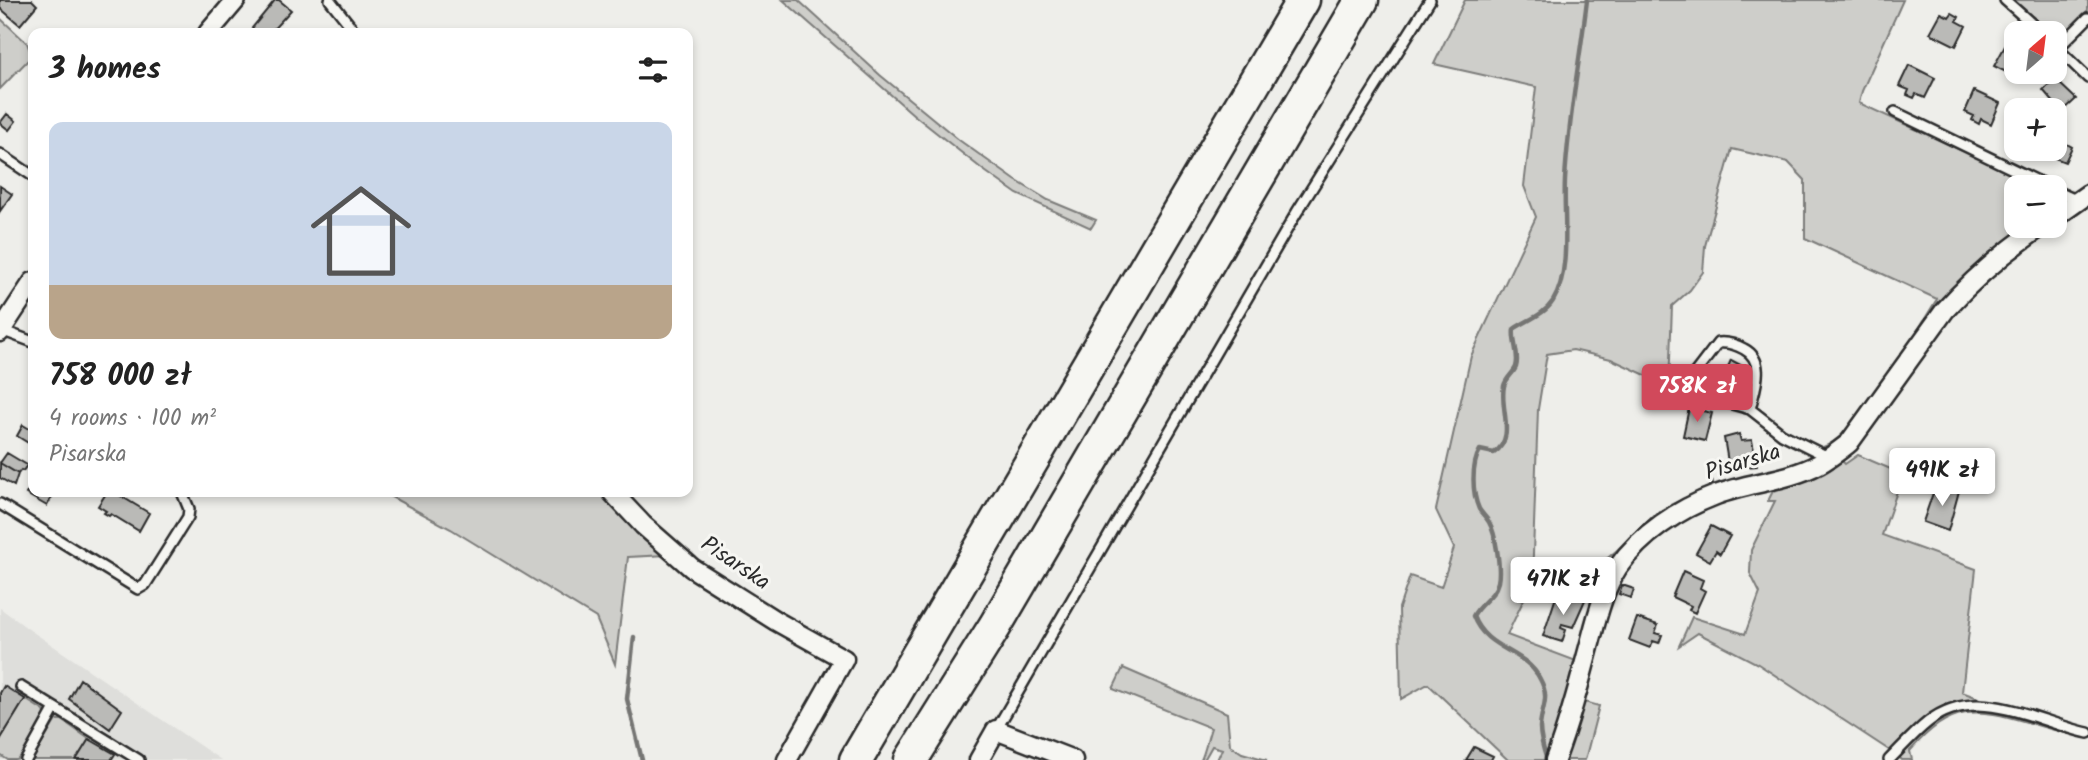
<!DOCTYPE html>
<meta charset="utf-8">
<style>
body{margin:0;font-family:Kalam,sans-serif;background:#f6f6f6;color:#222;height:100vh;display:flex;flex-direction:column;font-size:26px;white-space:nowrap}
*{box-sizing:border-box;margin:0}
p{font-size:23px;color:#767676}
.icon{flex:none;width:38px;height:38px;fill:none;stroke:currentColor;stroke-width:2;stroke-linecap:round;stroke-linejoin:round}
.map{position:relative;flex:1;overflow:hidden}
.panel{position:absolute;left:28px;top:28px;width:665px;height:469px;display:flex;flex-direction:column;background:#fff;border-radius:14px;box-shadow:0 4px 10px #0003}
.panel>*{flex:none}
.needle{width:46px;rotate:28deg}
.fabs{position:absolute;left:2004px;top:21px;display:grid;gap:14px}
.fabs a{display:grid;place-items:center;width:63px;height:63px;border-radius:14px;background:#fff;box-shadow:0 4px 10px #0003;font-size:35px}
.price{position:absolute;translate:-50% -60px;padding:0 16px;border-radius:7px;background:#fff;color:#222;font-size:23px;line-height:46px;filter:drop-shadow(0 2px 4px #0008)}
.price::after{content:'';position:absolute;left:50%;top:42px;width:21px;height:16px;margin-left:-10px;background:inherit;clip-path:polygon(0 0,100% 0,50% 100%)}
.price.active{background:#d1495b;color:#fff}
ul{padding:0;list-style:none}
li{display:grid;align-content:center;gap:14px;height:371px;padding:0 21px}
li+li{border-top:2px solid #e0e0e0}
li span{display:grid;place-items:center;height:217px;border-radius:14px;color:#555}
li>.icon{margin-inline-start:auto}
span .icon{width:126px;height:126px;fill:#fffc;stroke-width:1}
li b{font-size:30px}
h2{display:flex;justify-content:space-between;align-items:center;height:84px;padding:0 21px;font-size:30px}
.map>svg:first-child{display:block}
.built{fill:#dededb}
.green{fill:#cececa;stroke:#7c7c7a;stroke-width:2}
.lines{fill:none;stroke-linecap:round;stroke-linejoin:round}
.stream{stroke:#757573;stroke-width:4.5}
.building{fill:#babab7;stroke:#2b2b2b;stroke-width:2}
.service-casing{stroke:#2b2b2b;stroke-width:14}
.minor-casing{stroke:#2b2b2b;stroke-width:23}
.motorway-casing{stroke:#2b2b2b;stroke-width:37}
.service{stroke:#f6f6f2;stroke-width:9}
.minor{stroke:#f6f6f2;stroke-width:18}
.motorway{stroke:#f6f6f2;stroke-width:32}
.labels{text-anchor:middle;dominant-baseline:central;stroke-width:6;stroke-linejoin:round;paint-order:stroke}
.street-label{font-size:23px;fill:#2b2b2b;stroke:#f6f6f2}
</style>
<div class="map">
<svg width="2088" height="760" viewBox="0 0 2088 760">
<rect width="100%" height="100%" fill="#eeeeea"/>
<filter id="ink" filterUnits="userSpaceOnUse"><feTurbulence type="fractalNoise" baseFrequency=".0143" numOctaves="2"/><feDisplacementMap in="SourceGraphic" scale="14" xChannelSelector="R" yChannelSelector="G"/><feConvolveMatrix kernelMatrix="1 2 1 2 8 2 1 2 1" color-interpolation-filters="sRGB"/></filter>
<g filter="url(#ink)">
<path class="built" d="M0,608L27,628L221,760H0Z"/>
<path class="green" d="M783,0H798L880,75L959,140L1015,180L1048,200L1096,220L1091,228L1017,194L982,169L914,115Z
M1465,0H1903L1862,91L1859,103L2040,187H2016V226H2035L1993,257L1847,438L1831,447H1823C1858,436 1916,332 1937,299L1805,238V180L1788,162L1732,149L1705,246L1703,272L1690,290L1672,306L1669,386L1611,359L1573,350L1547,354L1538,409L1532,583C1562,578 1593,573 1616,551C1631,537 1642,522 1660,511C1674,501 1693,496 1709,488L1713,482L1714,489L1609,566L1558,588L1531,584L1507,635L1579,662L1550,760H1508L1428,684L1401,699L1399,608L1410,576L1441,587L1454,548L1436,510L1471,356L1536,217L1524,186L1536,87L1434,64Z
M2013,0H2088V10L2063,35L2055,36L2054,33C2039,32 2023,11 2013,0Z
M0,18L27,43L32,56L0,89Z
M1858,455L1900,473L1902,477L1882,535L1976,569L1962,692L1986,701H1964L1949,706L1892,752L1758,664L1698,633L1679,646L1692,617L1745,634L1760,593L1750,573L1751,550L1775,501H1768L1776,485L1839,458L1845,464Z
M382,492H605L666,555L628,557L615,664L596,618L451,529Z
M1123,668L1227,713L1230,745L1242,753L1267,760H1217L1222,749L1212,746L1204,760H1201C1206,749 1207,739 1211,728L1113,689Z
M25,699L44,711L46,715L24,753L17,760H8L0,755V740Z
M1581,701L1599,706L1585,760H1561Z
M1964,708L1995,709L2088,736V738C2069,734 2049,729 2030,723C1975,707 1951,704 1910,751L1912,760H1902L1898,756C1922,731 1932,722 1964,708Z
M56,720H62L89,739L76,760H32Z"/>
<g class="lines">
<path class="stream" d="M634,637L627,699L642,760
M1547,760C1544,751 1540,737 1540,727C1541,708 1551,699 1540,679C1525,649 1486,651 1473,616C1480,602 1494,598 1498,582C1501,569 1496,534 1489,522C1486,517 1482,514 1479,509C1472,493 1471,465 1480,450L1494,453C1517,437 1499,408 1504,386C1506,378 1513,374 1516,367C1520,355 1512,342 1514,329C1527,320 1544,315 1553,301C1572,270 1563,216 1565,180C1568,120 1580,60 1587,0"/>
</g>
<path class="building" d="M0,0H32L37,5L20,25L0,8Z
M275,0H279L291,10L270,33H258L252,28Z
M1941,13L1949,17L1952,13L1959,17L1957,21L1966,26L1956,46L1930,33Z
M2005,46L2014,51L2016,46V72H2024L2020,79L1994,66Z
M1909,65L1935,78L1925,98L1916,94L1914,98L1907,95L1909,90L1899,86Z
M2055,79L2076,99L2062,112L2043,90Z
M1974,91L2000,103L1991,124L1981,119L1979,124L1972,120L1974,116L1965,112Z
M7,114L16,121L9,130L0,123Z
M2054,137L2072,147L2065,162L2037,151L2038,149H2054Z
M0,186L12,194L0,211Z
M1731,360L1748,369L1742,382L1725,374Z
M1689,408L1712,413L1705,441L1683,436Z
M23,425L33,431V446L17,436Z
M1739,434L1741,441L1752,440L1757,466L1729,468L1724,438Z
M7,453L27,465L23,471L21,470L18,474L0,463Z
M0,463L18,474L14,486L0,478Z
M1940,484L1959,491L1948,531L1923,522L1933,493L1936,494Z
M30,487H33V492H47L53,495L47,506L26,494Z
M107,492H114L149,513L139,531L111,514L109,516L104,513L106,511L98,506Z
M1711,526L1730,536L1720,554L1716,551L1710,561L1696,553Z
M1683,571L1703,580L1700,588L1705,591L1695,613L1689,610L1691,606L1672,597Z
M1622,585L1634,589L1631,598L1619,594Z
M1567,594L1585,600L1573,627L1562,624L1561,628L1566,630L1562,642L1543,636L1556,597L1565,600Z
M1637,618L1658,625L1655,633L1662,635L1659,643L1653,641L1650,648L1629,640Z
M80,679L122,710L110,729L69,699Z
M4,686L25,699L0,740V693Z
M89,739L115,754L111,760H76Z
M1474,747L1493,756L1491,760H1466Z"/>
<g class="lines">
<defs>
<path id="service" d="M330,0L356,33
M2005,0L2042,33
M2054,45L2088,78
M2058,48L2088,18
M1895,112L2050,187
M0,154L33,176
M2054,190L2078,201
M1,330L33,342
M1680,385L1695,373L1718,343C1728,342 1735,344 1744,349C1767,361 1754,390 1750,409L1782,434L1830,458
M1710,392L1732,404L1750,409
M0,504L138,589L145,585L188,517L189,509L182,492
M21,687L55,708
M996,730L1297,212L1430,0
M26,760L55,708L139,760
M1889,760C1902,747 1914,733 1928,722C1977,683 2036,722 2088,733"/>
<path id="minor" d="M208,33L236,0
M2054,218L2088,194
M0,332L33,282
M612,492L643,525L692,568L776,621L844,659L787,760
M979,760L996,730L1073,760
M1555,760C1569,723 1579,685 1589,647C1596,621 1603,590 1618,567C1641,534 1679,509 1716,495C1750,482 1787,481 1819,464C1830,458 1840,450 1849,443L1945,310C1974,278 2007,250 2042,226"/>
<path id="motorway" d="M856,760L1303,0
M911,760L995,626L1362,0"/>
</defs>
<use href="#service" class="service-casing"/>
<use href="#minor" class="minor-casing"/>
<use href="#motorway" class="motorway-casing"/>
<use href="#service" class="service"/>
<use href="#minor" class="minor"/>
<use href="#motorway" class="motorway"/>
</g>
</g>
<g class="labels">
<g class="street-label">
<text transform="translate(1743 463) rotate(-17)">Pisarska</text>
<text transform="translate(735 564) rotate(34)">Pisarska</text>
</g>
</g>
</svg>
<div class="fabs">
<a><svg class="needle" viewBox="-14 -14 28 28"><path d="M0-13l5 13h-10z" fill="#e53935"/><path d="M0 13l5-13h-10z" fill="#767676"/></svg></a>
<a>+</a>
<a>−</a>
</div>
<b class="price active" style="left:1697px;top:424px">758K zł</b>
<b class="price" style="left:1942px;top:508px">491K zł</b>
<b class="price" style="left:1563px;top:617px">471K zł</b>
<section class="panel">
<h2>3 homes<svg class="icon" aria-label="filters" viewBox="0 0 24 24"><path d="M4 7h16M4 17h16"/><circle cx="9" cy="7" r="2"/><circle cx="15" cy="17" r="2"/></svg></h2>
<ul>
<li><span style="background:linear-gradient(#c9d6e8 75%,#b9a48a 0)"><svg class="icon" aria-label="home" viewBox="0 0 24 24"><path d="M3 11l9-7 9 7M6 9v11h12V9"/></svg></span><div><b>758 000 zł</b><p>4 rooms · 100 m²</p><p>Pisarska</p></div></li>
</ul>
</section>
</div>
